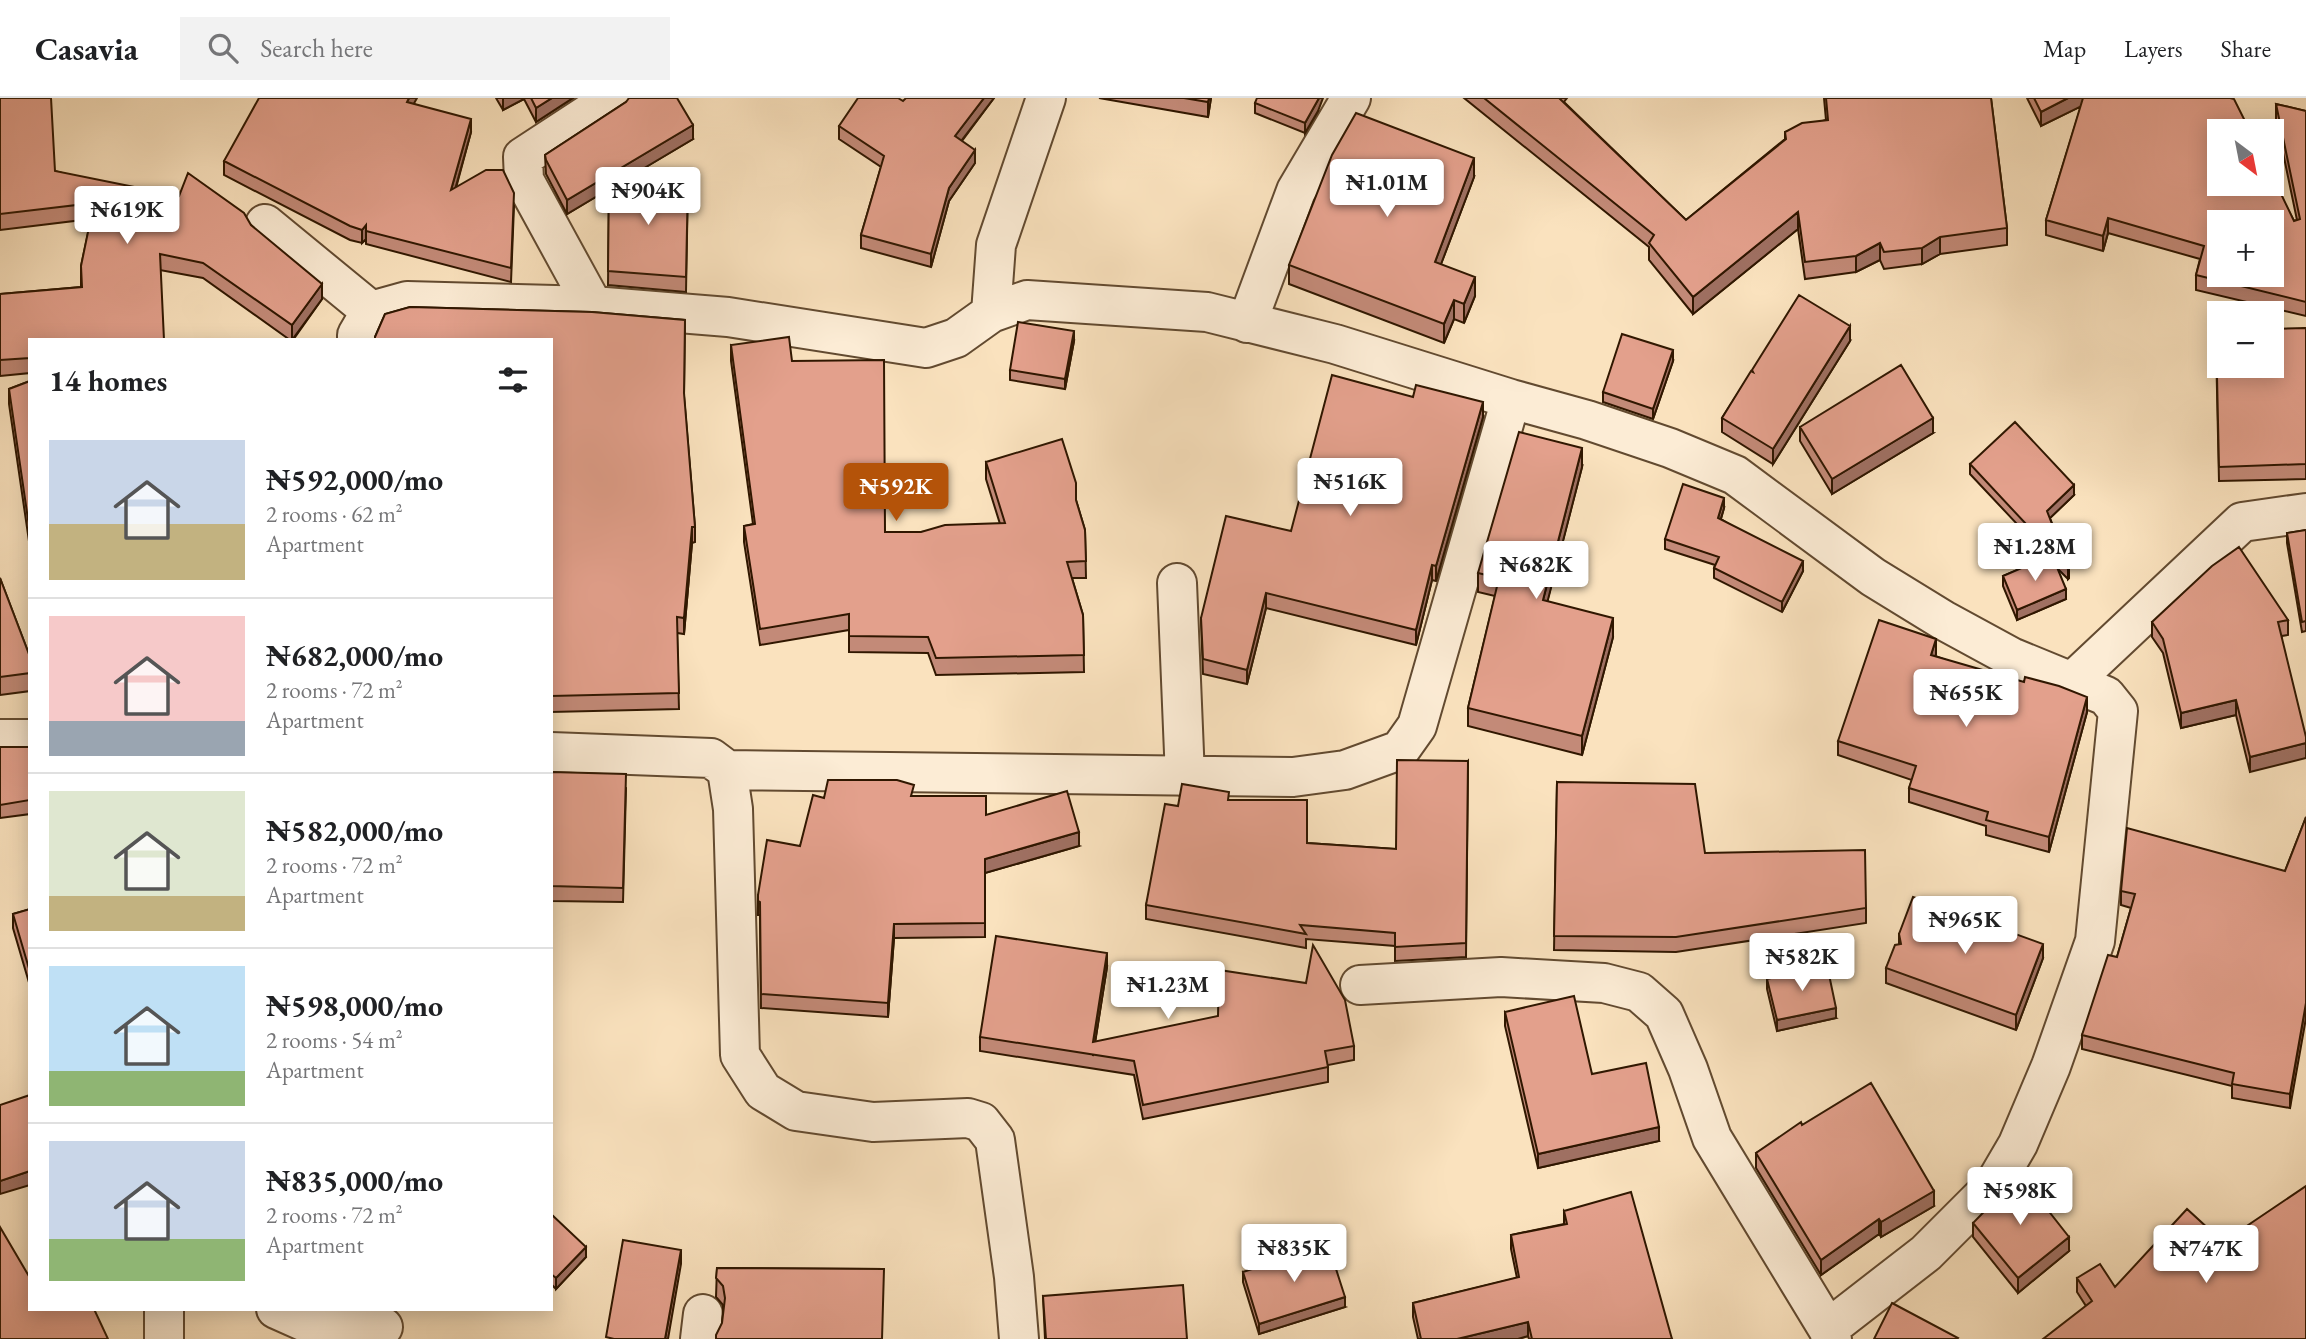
<!DOCTYPE html>
<meta charset="utf-8">
<style>
body{margin:0;font-family:"EB Garamond",serif;background:#f2f2f2;color:#202124;height:100vh;display:flex;flex-direction:column;font-size:26px;white-space:nowrap}
*{box-sizing:border-box;margin:0}
p{font-size:23px;color:#757577}
.icon{flex:none;width:38px;height:38px;fill:none;stroke:currentColor;stroke-width:2;stroke-linecap:round;stroke-linejoin:round}
.map{position:relative;flex:1;overflow:hidden}
.details{position:absolute;left:28px;top:240px;width:525px;height:973px;display:flex;flex-direction:column;background:#fff;border-radius:0px;box-shadow:0 4px 18px #0003}
.details>*{flex:none}
.needle{width:46px;rotate:148deg}
.controls{position:absolute;left:2207px;top:21px;display:grid;gap:14px}
.controls a{display:grid;place-items:center;width:77px;height:77px;border-radius:0px;background:#fff;box-shadow:0 4px 18px #0003;font-size:35px}
.price{position:absolute;translate:-50% -60px;padding:0 16px;border-radius:7px;background:#fff;color:#222;font-size:23px;line-height:46px;filter:drop-shadow(0 2px 4px #0008)}
.price::after{content:'';position:absolute;left:50%;top:42px;width:21px;height:16px;margin-left:-10px;background:inherit;clip-path:polygon(0 0,100% 0,50% 100%)}
.price.active{background:#b45309;color:#fff}
ul{padding:0;list-style:none}
li{display:flex;align-items:center;gap:21px;height:175px;padding:0 21px}
li+li{border-top:2px solid #e0e0e0}
li span{display:grid;place-items:center;flex:none;width:196px;height:140px;border-radius:0px;color:#555}
li>.icon{margin-inline-start:auto}
span .icon{width:84px;height:84px;fill:#fffc;stroke-width:1}
li b{font-size:30px}
h2{display:flex;justify-content:space-between;align-items:center;height:84px;padding:0 21px;font-size:30px}
header{display:flex;align-items:center;gap:42px;box-sizing:border-box;height:98px;padding:0 35px;background:#fff;border-bottom:2px solid #e0e0e0}
header strong{font-size:33px}
nav{display:flex;gap:38px;margin-inline-start:auto;font-size:24px}
.search{width:490px;height:63px;background:#f2f2f2;display:flex;align-items:center;gap:18px;box-sizing:border-box;padding:0 24px;border-radius:0px;color:#757577;font-size:26px}
.map>svg:first-child{display:block}
.lines{fill:none;stroke-linecap:round;stroke-linejoin:round}
.minor-casing{stroke:#624a30;stroke-width:42}
.minor{stroke:#fcecd5;stroke-width:38}
.wall{fill:#c38a78;stroke:#301700;stroke-width:2}
.shaded-wall{fill:#9f7062;stroke:#301700;stroke-width:2}
.building{fill:#e3a08c;stroke:#301700;stroke-width:2;fill-rule:evenodd}
</style>
<header>
<strong>Casavia</strong>
<div class="search"><svg class="icon" aria-label="search" viewBox="0 0 24 24"><circle cx="10" cy="10" r="6"/><path d="M15 15l6 6"/></svg>Search here</div>
<nav><a>Map</a><a>Layers</a><a>Share</a></nav>
</header>
<div class="map">
<svg width="2306" height="1241" viewBox="0 0 2306 1241">
<rect width="100%" height="100%" fill="#fae2be"/>
<filter id="stains"><feTurbulence type="fractalNoise" baseFrequency=".00286" numOctaves="4"/><feColorMatrix values="0 0 0 0 .2 0 0 0 0 .09 0 0 0 0 .02 0 0 0 .5 -.17"/></filter>
<radialGradient id="worn" r=".72"><stop offset=".6" stop-color="#630" stop-opacity="0"/><stop offset="1" stop-color="#630" stop-opacity=".3"/></radialGradient>
<g class="lines">
<defs>
<path id="minor" d="M265,126L371,213
M593,208L524,82L523,59L613,0
M991,215L996,147L1046,0
M1247,225L1296,93L1351,0
M357,242V237L371,213L407,203L593,208L728,219L926,250L956,240L991,215L1027,202L1207,214L1335,246L1511,301L1587,322L1670,350L1735,377L1873,479L1943,522L2011,559L2106,598L2118,613L2095,843L2051,968L2018,1046L1994,1087L1926,1155L1828,1231
M1177,485L1185,679
M2073,583L2242,424L2306,415
M0,641H30
M551,654L711,660L727,672L733,711L740,957L763,993L796,1013L873,1024L968,1020L981,1024L995,1042L1014,1179L1019,1241
M727,672L1293,679L1345,672L1400,652L1417,628L1511,301
M1360,887L1501,879L1604,885L1639,894L1664,916L1688,971L1712,1040L1828,1231L1832,1241
M164,1211V1241
M276,1211L312,1227L383,1229
M700,1241L703,1216"/>
</defs>
<use href="#minor" class="minor-casing"/>
<use href="#minor" class="minor"/>
</g>
<path class="wall" d="M0,0L55,73L251,127L322,201L293,242H290L203,180L160,172L30,242V275L0,278V196L81,189V168L91,121L0,132Z
M496,0H573L536,24L524,1L503,12Z
M994,0L962,43L975,65L949,103L931,169L861,150V137L881,69L839,41V28L903,3Z
M1099,0H1211L1208,19Z
M1464,0H1567L1564,4L1686,122L1785,41V34L1826,22L1824,0H1991L2007,130V147L1940,156L1922,166L1884,171L1880,162L1856,174L1805,181L1798,131L1693,216L1649,162V149Z
M2027,0H2230L2294,123L2297,122L2276,21V6L2306,13V218L2196,192V177L2200,161L2108,135L2103,153L2046,137V122L2081,8L2041,28Z
M626,4L693,41L624,82H688L686,194L608,187L609,91L567,116L546,76L545,57Z
M1255,5L1318,13L1305,35L1255,15Z
M414,6L471,34L456,90L514,108L511,184L366,146V141L362,145L350,142L224,77V63Z
M1474,79L1441,166L1475,198L1464,225L1454,221L1444,245L1289,186V167Z
M410,209L592,214L685,222L684,298L695,429V444L692,445L684,536L677,535L679,611L551,614V242H375V239L385,216Z
M2306,230V381L2219,383L2216,247Z
M1074,243L1065,291L1010,282V272Z
M1850,243L1773,366L1722,334V320L1752,273Z
M731,247L792,263L885,434H921L1000,426L986,381V364L1076,402L1085,432L1086,480H1072L1083,517L1084,574L936,577L928,555L849,554V532L760,547L744,444V428L753,426L731,263Z
M1673,263L1653,321L1603,304V294Z
M30,283V450L9,306V291Z
M1483,319L1436,483L1432,482L1416,547L1266,510L1247,586L1203,576L1201,520L1291,433Z
M1800,329L1933,335L1832,396L1800,343Z
M1970,366L2074,397L2050,420L2069,470V480L2068,481L2057,470L2066,501L2017,522L2003,488V478L2048,459L1970,376Z
M1582,369L1547,504L1613,539L1582,657L1468,628V610L1495,498L1478,494V475Z
M1724,410L1721,421L1803,473L1782,514L1714,480V470L1715,467L1665,451V441Z
M2306,432V533L2302,534L2287,445V435Z
M0,480L30,559V593L0,597Z
M2288,522V537L2282,538L2250,674L2236,617L2181,630L2163,555L2152,539V524Z
M1936,556L1935,558L2087,614L2049,754L1986,737V728L1909,704V690L1912,682L1838,657V643Z
M0,649H30V716L0,720Z
M1468,663L1466,859L1395,863V848L1306,841V850L1146,821V807L1178,708L1229,702L1307,745L1396,751Z
M551,674L626,690L623,804L551,803Z
M1557,684L1705,755L1866,810V825L1676,854L1554,852Z
M914,698L986,717L1079,748L985,775V839L894,840L888,919L761,910L760,817H758V797L800,748L824,700Z
M2306,719L2290,1010L2232,1000V988L2082,951V937L2117,859L2131,810L2121,807V793L2285,773Z
M30,811V888L13,830V816Z
M1899,836L2043,860L2016,932L1886,885V870L1899,846Z
M1107,869L1095,944L1354,948V962L1328,967V984L1143,1021L1134,977L980,953V939Z
M1767,881L1836,920L1777,933L1767,891Z
M1505,914L1592,976L1659,1043L1538,1070L1505,928Z
M1802,1027L1934,1108L1881,1139L1879,1136L1821,1177L1756,1070V1055Z
M1564,1113L1672,1241H1529L1528,1238L1518,1241H1418L1413,1219V1205L1517,1180L1511,1151V1137L1564,1126Z
M551,1116L586,1159L556,1191L551,1186Z
M1973,1125L2069,1153L2018,1195L1973,1139Z
M2223,1144L2306,1241L2086,1208L2077,1194V1180L2115,1189Z
M717,1170L884,1171L722,1225L723,1211V1207L716,1199Z
M1243,1174L1345,1209L1259,1236L1243,1184Z
M1043,1198L1187,1241H1045Z"/>
<path class="shaded-wall" d="M409,0H417L407,18V4Z
M503,0H524V1L503,12Z
M552,0H573L536,24V10Z
M984,0H994L955,51V38Z
M1209,0H1211L1208,19V4Z
M1319,0H1323L1318,13L1305,35V25Z
M2068,0H2086V6L2041,28V14Z
M471,21V34L451,106V92Z
M693,27V41L567,116V102Z
M975,52V65L949,103L931,169V156L949,90Z
M1474,60V79L1435,182V164Z
M1798,114V131L1693,216V199Z
M2108,120V135L2103,153V138Z
M366,127V141L362,145V132Z
M1940,139V156L1922,166V150Z
M1880,145V162L1856,174V158Z
M1475,179V198L1464,225V206Z
M322,186V201L292,242V227Z
M1454,202V221L1444,245V226Z
M1850,228V243L1773,366V351Z
M1074,233V243L1065,291V281Z
M1673,252V263L1653,321V311Z
M1483,304V319L1436,483V468Z
M1933,320V335L1832,396V381Z
M1582,350V369L1543,521V502Z
M2074,387V397L2047,423V413Z
M1724,400V410L1718,430V420Z
M692,429V445L684,536V520Z
M1803,463V473L1782,514V504Z
M1432,467V482L1416,547V532Z
M2069,470V480L2068,481V471Z
M2066,491V501L2017,522V512Z
M1266,495V510L1247,586V572Z
M1613,520V539L1582,657V638Z
M1936,541V556L1931,571V557Z
M2087,599V614L2049,754V739Z
M2236,602V617L2181,630V615Z
M2306,645V660L2250,674V659Z
M1079,734V748L985,775V761Z
M894,826V840L888,919V905Z
M2043,846V860L2016,932V917Z
M1107,855V869L1093,958V944Z
M2306,905V920L2290,1010V996Z
M1836,910V920L1777,933V922Z
M1659,1029V1043L1538,1070V1056Z
M30,1073V1087L0,1096V1083Z
M1934,1093V1108L1881,1139V1124Z
M1879,1121V1136L1821,1177V1162Z
M2069,1139V1153L2018,1195V1180Z
M586,1149V1159L556,1191V1180Z
M681,1152V1166L668,1241H665Z
M1345,1199V1209L1259,1236V1226Z
M1528,1224V1238L1518,1241H1457Z"/>
<path class="building" d="M0,0H51L55,73L179,98L188,75L244,115L251,127L322,186L292,227L203,165L160,156L164,242H30V260L0,262V196L82,189L81,168L94,105L0,116Z
M259,0H409L407,4L471,21L451,92L486,72H503L514,95L511,170L366,133V127L362,132L350,128L224,63Z
M531,0H552L536,10Z
M629,0H677L693,27L567,102L546,62L545,57L626,4Z
M858,0H898L903,3L906,0H984L955,38L975,52L949,90L931,156L861,137L884,58L839,28Z
M1184,0H1209L1208,4Z
M1257,0H1319L1305,25L1255,5Z
M1484,0H1559L1686,122L1786,41L1785,34L1802,25L1828,22L1826,0H1991L2007,130L1940,139L1922,150L1884,154L1880,145L1856,158L1805,164L1798,114L1693,199L1649,145L1654,137Z
M2034,0H2068L2041,14Z
M2083,0H2230L2234,1L2250,33H2219V86H2272V77L2294,123L2300,121L2276,6L2306,13V204L2196,177L2204,148L2108,120L2103,138L2046,122ZM2219,124H2272V177H2219Z
M1356,15L1474,60L1435,164L1475,179L1464,206L1454,202L1444,226L1289,167L1332,57Z
M609,82H688L686,179L608,173Z
M1799,197L1850,228L1773,351L1722,320L1751,273L1753,274L1752,272Z
M410,209L592,214L685,222L684,295L695,429H692L684,520L677,519L679,595L551,598V242H375V239L385,216Z
M1018,224L1074,233L1065,281L1010,272Z
M2306,230V366L2219,369L2216,233H2219V268H2272V231Z
M1622,236L1673,252L1653,311L1603,294Z
M789,239L792,263L884,262L885,434H921L945,427L1005,425L986,364L1062,341L1076,385V402L1085,432L1086,463L1067,464L1083,517L1084,557L936,560L928,539L849,538V516L760,531L744,428L755,426L731,247Z
M1901,267L1933,320L1832,381L1800,329Z
M1332,277L1413,299L1416,287L1483,304L1436,468L1432,467L1416,532L1266,495L1247,572L1203,561L1201,520L1226,418L1291,433Z
M30,283V435L9,291Z
M2015,324L2074,387L2047,413L2069,470L2068,471L1970,366Z
M1519,334L1582,350L1543,502L1613,520L1582,638L1468,610L1499,480L1478,475Z
M1683,386L1724,400L1718,420L1803,463L1782,504L1714,470L1719,459L1665,441Z
M2306,432V523L2302,524L2287,435Z
M2239,449L2288,522L2278,524L2306,639V645L2250,659L2236,602L2181,615L2163,541L2152,524L2212,468Z
M2052,457L2066,491L2017,512L2003,478Z
M0,480L30,559V575L0,579Z
M1879,522L1936,541L1931,557L2024,584L2025,579L2059,588L2087,599L2049,739L1986,722L1988,714L1909,690L1916,668L1838,643Z
M0,649H30V702L0,707Z
M1397,662L1468,663L1466,845L1395,849V835L1300,827L1306,836L1146,807L1165,706L1178,708L1182,686L1229,694L1228,702H1307V745L1396,751Z
M551,674L626,676L623,790L551,788Z
M828,682H897L914,687L911,698H986V717L1067,693L1079,734L985,761V825L894,826L888,905L761,896L760,804L758,803V797L767,742L800,748L813,697L824,700Z
M1557,684L1695,686L1705,755L1865,752L1866,810L1676,839L1554,838Z
M2306,719V905L2290,996L2232,986L2234,975L2082,937L2108,857L2117,859L2135,796L2121,793L2127,730L2285,773Z
M1913,799L2043,846L2016,917L1886,870L1895,847L1901,846L1899,836Z
M30,811V874L13,816Z
M996,838L1107,855L1093,944L1218,918L1219,872L1306,885L1313,847L1345,902L1354,948L1325,953L1328,969L1143,1007L1134,963L980,939Z
M1827,867L1836,910L1777,922L1767,881Z
M1574,898L1592,976L1646,965L1659,1029L1538,1056L1505,914Z
M1871,985L1934,1093L1881,1124L1879,1121L1821,1162L1756,1055L1801,1024L1802,1027Z
M30,997V1073L0,1083V1007Z
M2018,1074L2069,1139L2018,1180L1973,1125L2009,1088Z
M2306,1088V1241H2043L2092,1203L2077,1180L2100,1166L2115,1189L2187,1111L2223,1144Z
M1631,1094L1672,1241H1532L1528,1224L1457,1241H1421L1413,1205L1519,1179L1511,1137L1567,1126L1564,1113Z
M551,1116L586,1149L556,1180L551,1176Z
M0,1129L30,1180V1211H94L108,1241H0Z
M623,1142L681,1152L665,1241H614L606,1239Z
M1328,1146L1345,1199L1259,1226L1243,1174Z
M717,1170L884,1171L882,1241H716V1237L722,1225L725,1200L723,1188L716,1180Z
M1183,1187L1187,1241H1046L1043,1198Z
M1892,1205L1958,1240L1957,1241H1874Z"/>
<rect width="100%" height="100%" filter="url(#stains)"/>
<rect width="100%" height="100%" fill="url(#worn)"/>
</svg>
<div class="controls">
<a><svg class="needle" viewBox="-14 -14 28 28"><path d="M0-13l5 13h-10z" fill="#e53935"/><path d="M0 13l5-13h-10z" fill="#757577"/></svg></a>
<a>+</a>
<a>−</a>
</div>
<b class="price" style="left:1387px;top:121px">₦1.01M</b>
<b class="price" style="left:648px;top:129px">₦904K</b>
<b class="price" style="left:127px;top:148px">₦619K</b>
<b class="price" style="left:1350px;top:420px">₦516K</b>
<b class="price active" style="left:896px;top:425px">₦592K</b>
<b class="price" style="left:2035px;top:485px">₦1.28M</b>
<b class="price" style="left:1536px;top:503px">₦682K</b>
<b class="price" style="left:1966px;top:631px">₦655K</b>
<b class="price" style="left:1965px;top:858px">₦965K</b>
<b class="price" style="left:1802px;top:895px">₦582K</b>
<b class="price" style="left:1168px;top:923px">₦1.23M</b>
<b class="price" style="left:2020px;top:1129px">₦598K</b>
<b class="price" style="left:1294px;top:1186px">₦835K</b>
<b class="price" style="left:2206px;top:1187px">₦747K</b>
<section class="details">
<h2>14 homes<svg class="icon" aria-label="filters" viewBox="0 0 24 24"><path d="M4 7h16M4 17h16"/><circle cx="9" cy="7" r="2"/><circle cx="15" cy="17" r="2"/></svg></h2>
<ul>
<li><span style="background:linear-gradient(#c9d6e8 60%,#c2b280 0)"><svg class="icon" aria-label="home" viewBox="0 0 24 24"><path d="M3 11l9-7 9 7M6 9v11h12V9"/></svg></span><div><b>₦592,000/mo</b><p>2 rooms · 62 m²</p><p>Apartment</p></div></li>
<li><span style="background:linear-gradient(#f6c9c9 75%,#9aa5b1 0)"><svg class="icon" aria-label="home" viewBox="0 0 24 24"><path d="M3 11l9-7 9 7M6 9v11h12V9"/></svg></span><div><b>₦682,000/mo</b><p>2 rooms · 72 m²</p><p>Apartment</p></div></li>
<li><span style="background:linear-gradient(#dfe7d0 75%,#c2b280 0)"><svg class="icon" aria-label="home" viewBox="0 0 24 24"><path d="M3 11l9-7 9 7M6 9v11h12V9"/></svg></span><div><b>₦582,000/mo</b><p>2 rooms · 72 m²</p><p>Apartment</p></div></li>
<li><span style="background:linear-gradient(#bfe0f5 75%,#8fb573 0)"><svg class="icon" aria-label="home" viewBox="0 0 24 24"><path d="M3 11l9-7 9 7M6 9v11h12V9"/></svg></span><div><b>₦598,000/mo</b><p>2 rooms · 54 m²</p><p>Apartment</p></div></li>
<li><span style="background:linear-gradient(#c9d6e8 70%,#8fb573 0)"><svg class="icon" aria-label="home" viewBox="0 0 24 24"><path d="M3 11l9-7 9 7M6 9v11h12V9"/></svg></span><div><b>₦835,000/mo</b><p>2 rooms · 72 m²</p><p>Apartment</p></div></li>
</ul>
</section>
</div>
